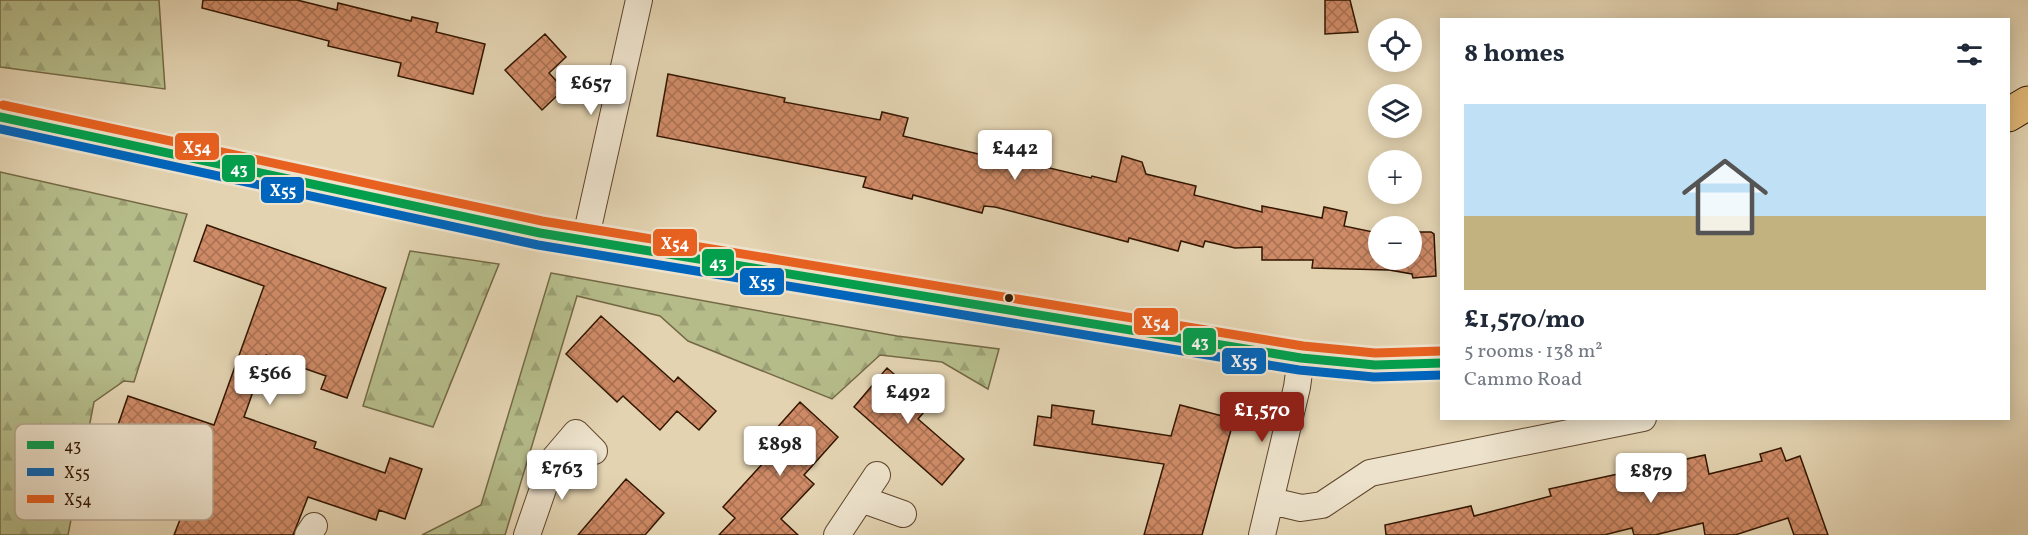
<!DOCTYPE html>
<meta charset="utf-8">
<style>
body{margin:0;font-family:Vollkorn,serif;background:#f6f6f7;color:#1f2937;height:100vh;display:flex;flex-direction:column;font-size:22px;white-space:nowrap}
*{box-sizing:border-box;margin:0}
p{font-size:20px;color:#747a83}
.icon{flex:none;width:33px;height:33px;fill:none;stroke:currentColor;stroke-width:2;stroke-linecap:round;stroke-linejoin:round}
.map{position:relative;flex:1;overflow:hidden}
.side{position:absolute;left:1440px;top:18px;width:570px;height:402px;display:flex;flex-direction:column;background:#fff;border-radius:0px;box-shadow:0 3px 15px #0003}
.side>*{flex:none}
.buttons{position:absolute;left:1368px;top:18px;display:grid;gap:12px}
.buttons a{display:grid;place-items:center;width:54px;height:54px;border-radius:50%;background:#fff;box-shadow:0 3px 15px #0003;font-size:30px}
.price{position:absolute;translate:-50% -51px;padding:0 14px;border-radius:6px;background:#fff;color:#222;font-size:20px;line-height:39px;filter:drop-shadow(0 2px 3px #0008)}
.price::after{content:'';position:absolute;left:50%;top:36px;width:18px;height:14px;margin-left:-9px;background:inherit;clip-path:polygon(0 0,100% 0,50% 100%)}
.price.selected{background:#8f2418;color:#fff}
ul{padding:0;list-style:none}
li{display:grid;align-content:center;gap:12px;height:318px;padding:0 24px}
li+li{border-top:2px solid #e0e1e3}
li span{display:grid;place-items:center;height:186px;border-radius:0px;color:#555}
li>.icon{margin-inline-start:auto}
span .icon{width:108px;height:108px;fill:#fffc;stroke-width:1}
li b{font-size:26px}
h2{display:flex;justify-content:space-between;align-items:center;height:72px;padding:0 24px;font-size:26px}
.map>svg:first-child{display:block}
.forest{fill:url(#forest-firs);stroke:#746945;stroke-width:1.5}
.building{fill:url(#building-cross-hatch);stroke:#331600;stroke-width:1.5}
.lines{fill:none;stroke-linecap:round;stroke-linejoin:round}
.minor-casing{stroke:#5f452c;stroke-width:28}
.primary-casing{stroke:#331600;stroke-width:35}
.minor{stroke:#ede2cc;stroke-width:26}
.primary{stroke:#e2ba78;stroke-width:33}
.bus-1-casing{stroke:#ede2cc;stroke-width:14}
.bus-2-casing{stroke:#ede2cc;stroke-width:14}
.bus-3-casing{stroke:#ede2cc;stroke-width:14}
.bus-1{stroke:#039f4d;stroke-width:9}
.bus-2{stroke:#0065bd;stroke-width:9}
.bus-3{stroke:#e86120;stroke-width:9}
.bus-dot{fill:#331600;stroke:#ede2cc;stroke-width:2}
.key{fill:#ede2cc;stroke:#b5a58f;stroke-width:1.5}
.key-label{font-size:16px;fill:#331600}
.line-badge{stroke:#ede2cc;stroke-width:2}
.badge-label{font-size:16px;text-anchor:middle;font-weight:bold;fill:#fff}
</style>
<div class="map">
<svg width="2028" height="535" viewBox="0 0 2028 535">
<defs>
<pattern id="forest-firs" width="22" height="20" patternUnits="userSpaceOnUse" patternTransform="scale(1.5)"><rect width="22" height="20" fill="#b5bc8a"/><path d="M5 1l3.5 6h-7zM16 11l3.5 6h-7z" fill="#9ca175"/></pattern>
<pattern id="building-cross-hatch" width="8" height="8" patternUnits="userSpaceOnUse" patternTransform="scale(1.5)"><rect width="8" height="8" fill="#cf8b67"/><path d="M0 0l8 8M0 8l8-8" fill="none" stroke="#a97152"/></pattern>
</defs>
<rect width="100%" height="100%" fill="#e3d3b1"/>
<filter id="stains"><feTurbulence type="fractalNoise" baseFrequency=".00333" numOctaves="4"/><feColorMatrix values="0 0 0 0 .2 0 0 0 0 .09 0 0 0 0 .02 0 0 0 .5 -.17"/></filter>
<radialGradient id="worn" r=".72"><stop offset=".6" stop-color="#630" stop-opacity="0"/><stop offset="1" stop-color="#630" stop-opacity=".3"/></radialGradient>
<path class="forest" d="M0,0H159L165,89L0,67Z
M0,172L187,214L134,382L124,381L94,402L68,535H0Z
M410,251L499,264L433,427L363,406Z
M551,273L897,336L999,349L988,389L942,362L880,355L832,399L688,341L660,316L577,296L505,535H422L481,505Z"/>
<path class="building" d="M203,0H297L337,10L338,3L411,21L412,17L438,23L436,32L485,44L473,94L398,76L401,63L328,46L329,41L202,8Z
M1325,0H1350L1358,32L1325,34Z
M545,34L566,57L549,73L564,89L542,110L505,70Z
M668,74L785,98L784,102L880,120L882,112L908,118L903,136L1016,163L1024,131L1048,137L1041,166L1091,178L1092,176L1116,182L1122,156L1142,162L1146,174L1196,186L1194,195L1262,212V206L1322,218L1324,207L1347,212L1344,226L1378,233V260H1412V232H1431L1434,234L1436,276L1413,278L1412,274L1389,270L1312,268L1313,260H1262V247L1235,248L1205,241L1203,247L1181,241L1178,251L1129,238L1128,242L995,207L984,206L982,213L913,195L912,199L863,187L866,177L657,136Z
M207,225L386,288L347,398L321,389L326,376L266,355L244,417L316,442L314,448L385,473L390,458L422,469L405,519L379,510L376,520L308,497L293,535H174L194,484L108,454L128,396L214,425L264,286L194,261Z
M601,316L674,382L678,377L716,411L699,430L677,411L660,430L623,396L617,402L566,354Z
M887,368L930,405L918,419L964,459L942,485L854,407Z
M800,402L838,437L804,475L814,484L781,519L798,535H719L735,518L723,507L777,448L767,439Z
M1052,405L1094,411L1092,424L1171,436L1180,405L1234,419L1202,535H1144L1164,464L1034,445L1038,416L1051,418Z
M1781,448L1786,461L1800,456L1828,535H1794L1788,518L1735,535H1705L1703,523L1655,535H1634L1632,528L1604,535H1386L1385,525L1471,506L1474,516L1551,496L1549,489L1705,455L1709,474L1762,461L1760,454Z
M626,479L664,513L645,535H578Z"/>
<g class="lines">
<defs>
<path id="minor" d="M585,241L639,0
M861,499L903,514
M1271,501L1301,508L1322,505L1370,473L1643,418
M308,535L314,526
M527,535L553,460L576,433L594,451
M837,535L877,475
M1262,535L1297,387L1301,358"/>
<path id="primary" d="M2008,115L2028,103
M0,117L540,233L1301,358L1375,365L1442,363"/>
</defs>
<use href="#minor" class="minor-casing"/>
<use href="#primary" class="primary-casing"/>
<use href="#minor" class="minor"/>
<use href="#primary" class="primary"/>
<defs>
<path id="bus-1" d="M0,117L540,233L1301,358L1375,365L1442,363"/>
<path id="bus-2" d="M0,129L538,245L1299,370L1374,377L1442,375"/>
<path id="bus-3" d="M3,105L542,221L1303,346L1375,353L1442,351"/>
</defs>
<use href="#bus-1" class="bus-1-casing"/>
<use href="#bus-2" class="bus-2-casing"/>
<use href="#bus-3" class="bus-3-casing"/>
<use href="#bus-1" class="bus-1"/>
<use href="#bus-2" class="bus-2"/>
<use href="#bus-3" class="bus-3"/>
</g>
<circle class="bus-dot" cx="1009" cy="298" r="5"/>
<rect x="15" y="424" width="198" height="96" rx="9" class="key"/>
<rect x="27" y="441" width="27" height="8" fill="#039f4d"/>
<rect x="27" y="468" width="27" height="8" fill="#0065bd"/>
<rect x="27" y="495" width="27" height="8" fill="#e86120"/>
<g class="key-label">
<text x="64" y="451">43</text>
<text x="64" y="478">X55</text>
<text x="64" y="505">X54</text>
</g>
<g class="line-badge">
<rect x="174" y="132" width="46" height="29" rx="6" fill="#e86120"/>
<rect x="221" y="154" width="35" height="29" rx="6" fill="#039f4d"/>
<rect x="260" y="176" width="45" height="28" rx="6" fill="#0065bd"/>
<rect x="652" y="228" width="46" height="29" rx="6" fill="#e86120"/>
<rect x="701" y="248" width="34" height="29" rx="6" fill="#039f4d"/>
<rect x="739" y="267" width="46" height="29" rx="6" fill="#0065bd"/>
<rect x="1133" y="307" width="46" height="29" rx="6" fill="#e86120"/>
<rect x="1182" y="327" width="35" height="29" rx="6" fill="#039f4d"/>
<rect x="1221" y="347" width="46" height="28" rx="6" fill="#0065bd"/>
</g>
<g class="badge-label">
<text x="197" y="153">X54</text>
<text x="239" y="174">43</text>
<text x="283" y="196">X55</text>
<text x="675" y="249">X54</text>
<text x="718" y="268">43</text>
<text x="762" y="288">X55</text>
<text x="1156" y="328">X54</text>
<text x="1200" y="347">43</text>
<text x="1244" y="367">X55</text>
</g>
<rect width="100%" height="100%" filter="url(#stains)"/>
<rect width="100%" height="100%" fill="url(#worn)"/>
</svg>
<div class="buttons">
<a><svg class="icon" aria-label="locate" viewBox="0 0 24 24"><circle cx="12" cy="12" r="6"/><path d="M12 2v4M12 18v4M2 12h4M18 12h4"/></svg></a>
<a><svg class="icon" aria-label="layers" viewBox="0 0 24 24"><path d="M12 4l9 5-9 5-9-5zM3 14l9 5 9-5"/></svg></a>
<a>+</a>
<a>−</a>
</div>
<b class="price" style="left:591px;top:116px">£657</b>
<b class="price" style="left:1015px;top:181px">£442</b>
<b class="price" style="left:270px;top:406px">£566</b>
<b class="price" style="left:908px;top:425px">£492</b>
<b class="price selected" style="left:1262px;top:443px">£1,570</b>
<b class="price" style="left:780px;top:477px">£898</b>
<b class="price" style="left:562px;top:501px">£763</b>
<b class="price" style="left:1651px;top:504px">£879</b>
<section class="side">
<h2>8 homes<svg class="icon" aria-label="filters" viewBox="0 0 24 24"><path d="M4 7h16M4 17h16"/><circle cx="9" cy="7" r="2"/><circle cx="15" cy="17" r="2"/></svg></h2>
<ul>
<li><span style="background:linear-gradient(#bfe0f5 60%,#c2b280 0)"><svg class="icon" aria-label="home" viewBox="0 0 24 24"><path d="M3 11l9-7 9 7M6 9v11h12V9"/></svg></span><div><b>£1,570/mo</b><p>5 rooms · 138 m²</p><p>Cammo Road</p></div></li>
</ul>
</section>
</div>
